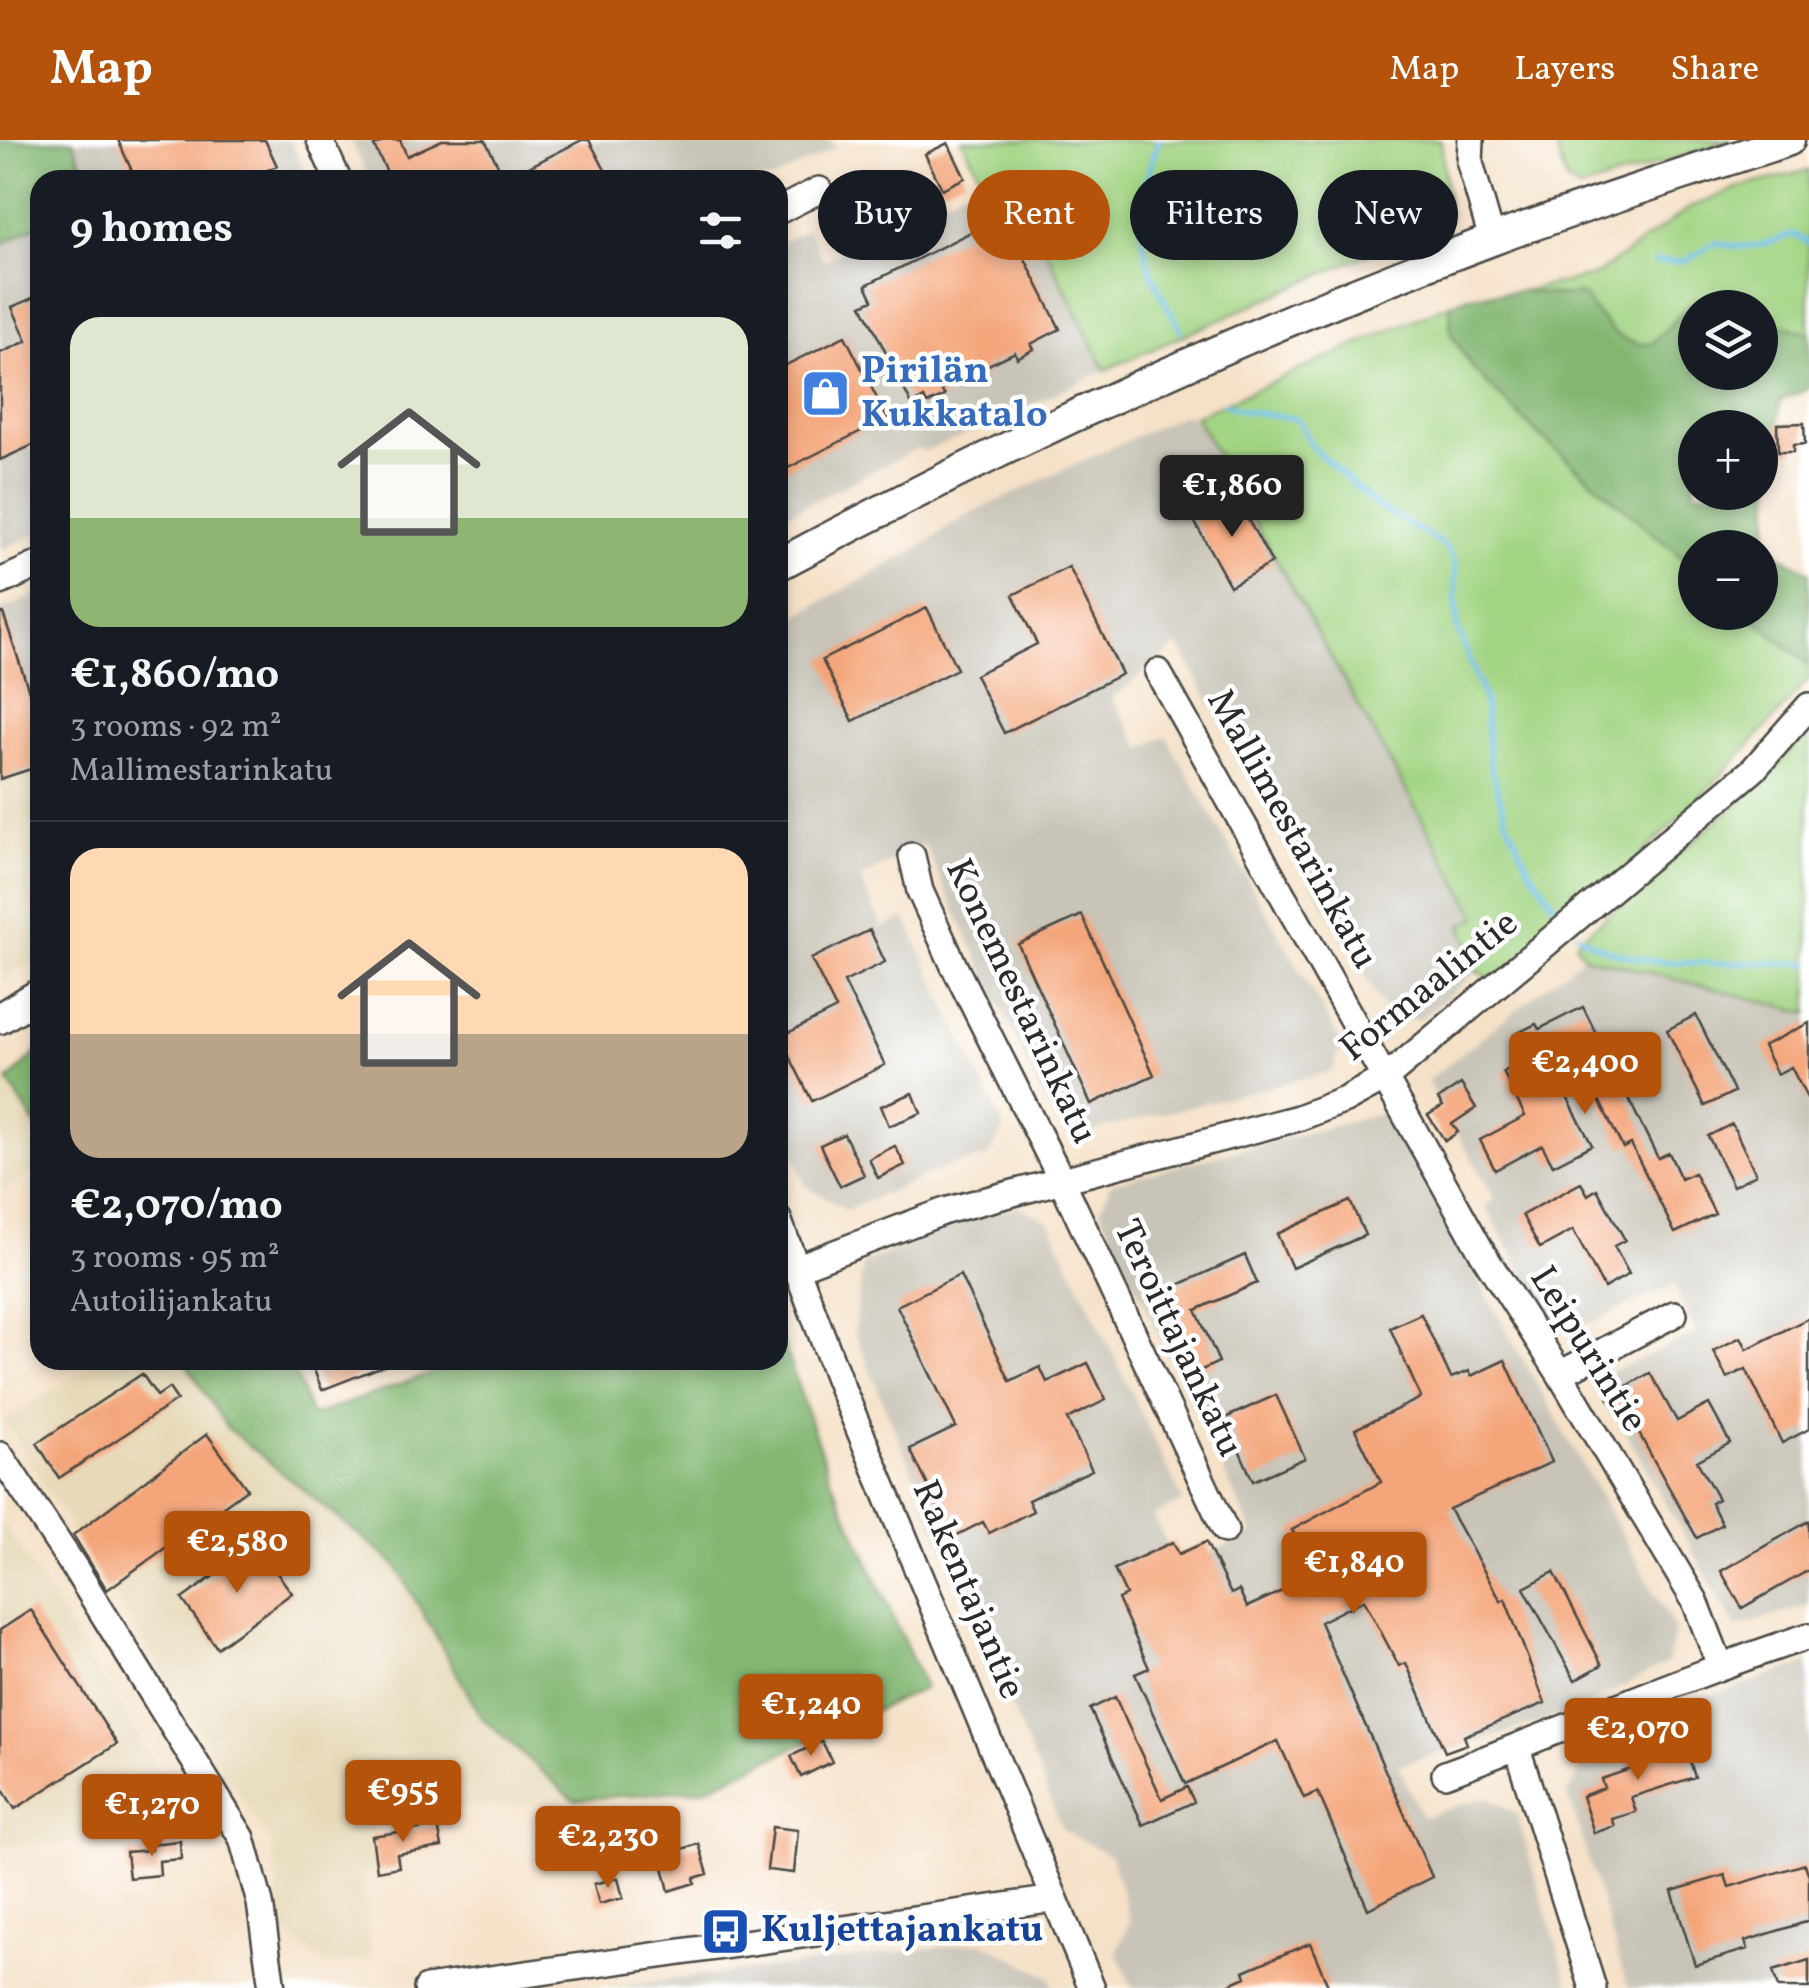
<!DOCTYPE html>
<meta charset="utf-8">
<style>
body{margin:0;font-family:Vollkorn,serif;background:#20242c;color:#f1f3f6;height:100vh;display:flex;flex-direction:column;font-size:38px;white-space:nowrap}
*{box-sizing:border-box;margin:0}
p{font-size:32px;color:#9ea1a6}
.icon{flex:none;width:55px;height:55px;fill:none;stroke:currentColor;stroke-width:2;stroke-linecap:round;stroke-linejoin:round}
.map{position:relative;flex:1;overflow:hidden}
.side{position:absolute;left:30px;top:30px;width:758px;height:1200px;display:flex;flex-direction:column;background:#171b24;border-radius:30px;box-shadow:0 5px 15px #0003}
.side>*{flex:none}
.guide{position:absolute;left:818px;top:30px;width:840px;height:90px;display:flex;gap:20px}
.tools{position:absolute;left:1678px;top:150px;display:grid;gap:20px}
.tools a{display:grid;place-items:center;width:100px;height:100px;border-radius:50%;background:#171b24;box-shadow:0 5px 15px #0003;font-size:50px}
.price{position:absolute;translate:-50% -85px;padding:0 22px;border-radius:10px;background:#b45309;color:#fff;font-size:32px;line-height:65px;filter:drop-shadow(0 2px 5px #0008)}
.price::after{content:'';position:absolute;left:50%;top:60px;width:30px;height:22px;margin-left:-15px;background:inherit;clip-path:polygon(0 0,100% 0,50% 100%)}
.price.on{background:#222;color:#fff}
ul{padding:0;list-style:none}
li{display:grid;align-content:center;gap:20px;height:530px;padding:0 40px}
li+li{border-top:2px solid #363941}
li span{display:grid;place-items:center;height:310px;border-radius:30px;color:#555}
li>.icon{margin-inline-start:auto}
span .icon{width:180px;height:180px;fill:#fffc;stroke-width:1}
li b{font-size:42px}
h2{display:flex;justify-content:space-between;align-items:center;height:120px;padding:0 40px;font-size:42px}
.chip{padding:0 35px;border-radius:45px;background:#171b24;box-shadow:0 5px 15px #0003;font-size:35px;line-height:90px}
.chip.on{background:#b45309;color:#fff}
header{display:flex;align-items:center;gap:60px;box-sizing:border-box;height:140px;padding:0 50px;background:#b45309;color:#fff}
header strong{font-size:48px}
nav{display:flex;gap:55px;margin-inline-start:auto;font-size:35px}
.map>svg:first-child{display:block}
.built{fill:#e7daba}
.industrial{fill:#c8c4b8}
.green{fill:#a3d483;stroke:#678057;stroke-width:2.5}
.forest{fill:#82b671;stroke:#56704e;stroke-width:2.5;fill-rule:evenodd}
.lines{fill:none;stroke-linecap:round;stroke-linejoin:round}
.stream{stroke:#73c2ee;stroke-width:5}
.building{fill:#f4a67a}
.minor-casing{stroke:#494642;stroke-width:30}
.major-casing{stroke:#494642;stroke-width:35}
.minor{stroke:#fff;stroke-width:25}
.major{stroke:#fff;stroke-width:30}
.labels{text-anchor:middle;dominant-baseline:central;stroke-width:9;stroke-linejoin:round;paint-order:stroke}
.shop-label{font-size:38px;font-weight:bold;fill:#366cbe;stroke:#fff;text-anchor:start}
.street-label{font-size:38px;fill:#2b2b2b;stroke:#fff}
.transit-label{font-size:38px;font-weight:bold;fill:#164399;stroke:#fff;text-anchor:start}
</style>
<header>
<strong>Map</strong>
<nav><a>Map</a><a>Layers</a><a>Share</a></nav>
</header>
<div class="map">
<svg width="1809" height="1848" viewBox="0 0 1809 1848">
<rect width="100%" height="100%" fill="#fff"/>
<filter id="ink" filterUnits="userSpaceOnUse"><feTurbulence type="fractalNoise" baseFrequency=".01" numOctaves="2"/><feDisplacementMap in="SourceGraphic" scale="20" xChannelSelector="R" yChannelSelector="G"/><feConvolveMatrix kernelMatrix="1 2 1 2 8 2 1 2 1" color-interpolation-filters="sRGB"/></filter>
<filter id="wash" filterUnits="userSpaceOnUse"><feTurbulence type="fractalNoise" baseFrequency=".0048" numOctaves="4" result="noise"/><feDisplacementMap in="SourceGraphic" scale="40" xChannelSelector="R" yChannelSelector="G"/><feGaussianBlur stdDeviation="2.25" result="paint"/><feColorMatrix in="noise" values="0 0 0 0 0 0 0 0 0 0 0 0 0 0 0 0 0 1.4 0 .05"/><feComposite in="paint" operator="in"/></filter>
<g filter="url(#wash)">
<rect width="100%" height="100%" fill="#f5e1c7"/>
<path class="built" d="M40,629V816L0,842V643Z
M8,941L40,992V1028L0,1053V946Z
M100,1220H184L227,1288L395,1424L482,1578L574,1660L386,1675L370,1693L375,1732L362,1734L371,1820L326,1825L283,1792L272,1706L4,1281Z
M0,1376L29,1422L198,1693L0,1707Z"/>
<path class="industrial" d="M0,0H290L308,40H40V392L0,410Z
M351,0H831L835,8L772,40H369Z
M1006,28L1105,230L971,293L924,311L918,308L778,379V104L808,89L824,120Z
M1182,275L1195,276L1478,779L1462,785L1477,832L1419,880L1385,870L1178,505L1112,558L1142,609L1166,596L1340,901L1333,931L1083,993L1053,977L924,704L860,739L883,788L905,778L1004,989L988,1017L949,1026L846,1070L805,1045L778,971V486L914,411L967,375Z
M40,453V629L0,643V471Z
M1584,816L1809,873V1465L1736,1488L1596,1239L1697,1193L1674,1145L1577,1189L1553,1183L1485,1066L1495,1059L1427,941Z
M1384,973L1675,1489L1667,1523L1576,1571L1398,1626L1422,1677L1485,1657L1516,1673L1570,1848H1132L1117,1812L1130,1781L1111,1716L1063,1690L854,1192L863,1123L967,1079L1018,1066L1049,1081L1183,1361L1153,1376L1179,1428L1253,1393L1100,1070L1111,1043Z
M1809,1523V1848H1628L1568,1654L1589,1614L1685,1564Z
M983,1802L1049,1837L1054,1848H605Z"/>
<path class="green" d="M962,0H1441L1449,78L1105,230L1006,29L983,40Z
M1554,0H1732L1580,50L1566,41Z
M1809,30V194L1760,178V168L1735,167L1715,157L1695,160L1651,205C1617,206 1601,180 1582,154L1563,156L1523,151L1594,136L1691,67L1738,48Z
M1450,164L1451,194L1474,230L1537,293L1695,429V472L1747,473L1809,525V539C1714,648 1610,750 1498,842L1477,832L1462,785L1478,778L1195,276Z
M1809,589V873L1584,816L1575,803L1763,641Z"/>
<path class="forest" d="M0,0H73L88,40H40V84L0,105Z
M1523,151L1563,156L1582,154C1602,180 1615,206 1651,204C1682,177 1692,144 1735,167L1695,168V232H1760V178L1809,194V248L1780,261L1766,408L1809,432V525L1747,473L1760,472V408H1695V429L1537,293L1474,230L1451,194L1450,164L1469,156ZM1695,288H1760V352H1695Z
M40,909V992L8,941Z
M778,1189L829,1335L925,1548L704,1649L574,1660L482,1578L395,1424L227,1288L184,1220H290L311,1276L469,1220H778Z"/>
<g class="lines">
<path class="stream" d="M1159,0C1129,79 1139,121 1181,190
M1655,122L1686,121L1714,103C1742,110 1766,106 1793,94L1809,103
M1224,264L1243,271L1298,279L1312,307L1377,366L1444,405L1455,421L1457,487L1484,558L1490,624L1507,681L1528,726L1555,766
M1578,794C1637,838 1739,817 1809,824"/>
</g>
<g id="blocks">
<path class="building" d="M118,0H265L277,26L246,40H136Z
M387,0H400L407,16L442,0H485L505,39L582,0H589L606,32L590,40H459L455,32L439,40H391L374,6Z
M948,3L965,38L942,49L925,14Z
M987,84L995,99L1011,91L1060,189L1031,204L1034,209L1017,218L1015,212L984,227L987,233L971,242L968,236L941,250L945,256L927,264L924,258L912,265L862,165L873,160L866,145Z
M40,155V302L0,320V213L27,201L12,167Z
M845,196L887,278L778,333V229Z
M1804,283L1805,304L1793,305V312H1778L1777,284Z
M1234,354L1272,423L1230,446L1192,377Z
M1069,427L1122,534L1004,593L975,535L1037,504L1013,455Z
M927,468L957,529L853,581L822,520Z
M3,473L40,584V626L0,639V474Z
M1082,775L1154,935L1091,964L1018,804Z
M870,790L885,822L844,842L885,925L812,961L780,897L836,869L811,819Z
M1583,867L1658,1018L1669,1013L1681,1039L1694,1033L1715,1074L1675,1093L1631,1004L1623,1008L1568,898L1543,911L1592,1005L1553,1025L1542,1005L1495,1030L1480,1000L1525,976L1503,932L1527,920L1514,895L1536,884L1539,889Z
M1696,875L1734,952L1705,966L1667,890Z
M1809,883V962L1791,927L1777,934L1763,906Z
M1461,944L1476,968L1452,984L1458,992L1445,1001L1428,975L1443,966L1438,959Z
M913,953L921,973L889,986L881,966Z
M1732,984L1756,1034L1733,1046L1708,996Z
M844,994L864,1035L840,1046L820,1005Z
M895,1006L905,1025L878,1038L869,1019Z
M1581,1043L1588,1055L1597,1049L1625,1100L1614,1106L1629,1134L1604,1148L1573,1090L1540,1108L1522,1075Z
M1350,1061L1365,1095L1292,1128L1277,1094Z
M1245,1115L1257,1143L1196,1170L1219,1222L1193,1234L1176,1196L1184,1193L1165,1151Z
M960,1135L1010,1241L1040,1227L1047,1242L1088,1223L1106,1260L1067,1279L1092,1330L1028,1360L1033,1371L989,1393L983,1382L953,1397L910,1309L956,1287L897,1166Z
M1421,1174L1451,1238L1469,1231L1471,1236L1505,1220L1552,1322L1449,1369L1501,1461L1505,1459L1545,1563L1464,1596L1467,1604L1445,1612L1406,1523L1399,1526L1364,1460L1320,1482L1432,1737L1368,1769L1318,1652L1304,1658L1278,1601L1185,1644L1135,1534L1149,1528L1118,1459L1126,1455L1114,1429L1173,1402L1179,1414L1206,1402L1231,1454L1239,1450L1247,1467L1317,1435L1292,1390L1381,1342L1355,1289L1421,1258L1390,1188Z
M1809,1178V1289L1782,1303L1746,1229L1727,1238L1713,1211L1741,1197L1747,1209Z
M310,1220H396V1221L322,1250Z
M1650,1233L1677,1281L1709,1264L1730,1303L1697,1321L1718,1359L1711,1363L1722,1384L1697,1398L1632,1281L1624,1286L1608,1257Z
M142,1234L157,1256L169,1248L177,1260L59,1338L37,1303Z
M1276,1255L1305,1318L1253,1341L1225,1278Z
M207,1294L247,1349L107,1450L73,1395Z
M1809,1381V1430L1742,1468L1721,1431Z
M256,1405L292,1453L217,1508L182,1459Z
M1554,1432L1602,1525L1575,1540L1524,1448Z
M31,1470L117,1604L15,1669L0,1645V1490Z
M1115,1557L1162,1659L1187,1647L1194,1662L1143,1685L1090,1569Z
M1683,1599L1695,1637L1631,1657L1636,1672L1612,1679L1615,1686L1594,1693L1582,1656L1604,1648L1601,1639L1631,1629L1627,1617Z
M822,1601L832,1622L801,1637L791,1616Z
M438,1686L442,1707L397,1714L399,1727L377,1731L372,1696Z
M772,1687L798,1690L794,1733L767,1730Z
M180,1701L181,1719L159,1721L160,1735L129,1738L126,1712L151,1710V1704Z
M699,1704L708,1734L694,1738L695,1743L669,1751L663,1727L669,1726L665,1714Z
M1805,1724L1809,1736V1781L1745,1801L1748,1809L1695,1825L1672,1751L1725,1735L1729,1747Z
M618,1738L623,1758L599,1764L594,1744Z
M1310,1803L1329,1848H1221L1246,1837L1244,1831Z
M1809,1820V1848H1778L1773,1831Z"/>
</g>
</g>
<g filter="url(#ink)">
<use href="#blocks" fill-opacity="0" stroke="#494642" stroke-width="2.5"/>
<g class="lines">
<defs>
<path id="minor" d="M320,0L338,40
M1471,0L1470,23L1492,99
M778,71L819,50
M0,442L40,424
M1158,532L1483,1114L1560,1234L1695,1461L1720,1525
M912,716L920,751L954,826L1061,1039L1225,1390
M778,1079L839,1241L1092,1848
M796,1128L945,1071L1298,978L1345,960L1387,937L1753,630L1809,566
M1560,1234L1674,1174
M0,1315L76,1430L242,1698L260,1763L272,1848
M1517,1608L1593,1848
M1445,1634C1567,1589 1685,1536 1809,1496
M427,1848L1055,1759"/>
<path id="major" d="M778,425C1009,301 1248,191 1494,99C1591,63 1691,32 1789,0
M0,878L40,854"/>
</defs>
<use href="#minor" class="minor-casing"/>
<use href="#major" class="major-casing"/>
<use href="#minor" class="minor"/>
<use href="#major" class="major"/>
</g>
</g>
<defs>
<symbol id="shop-square" viewBox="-11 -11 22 22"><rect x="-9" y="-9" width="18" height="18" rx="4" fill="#3f7fe0" stroke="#fff"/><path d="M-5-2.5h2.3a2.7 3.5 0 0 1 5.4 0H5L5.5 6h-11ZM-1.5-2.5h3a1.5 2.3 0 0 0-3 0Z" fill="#fff"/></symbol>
<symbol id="bus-square" viewBox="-11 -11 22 22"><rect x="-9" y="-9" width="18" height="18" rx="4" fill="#1a4fb4" stroke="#fff"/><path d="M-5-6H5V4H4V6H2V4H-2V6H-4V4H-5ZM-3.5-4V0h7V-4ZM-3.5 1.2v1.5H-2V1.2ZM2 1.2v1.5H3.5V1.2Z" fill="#fff"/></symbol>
</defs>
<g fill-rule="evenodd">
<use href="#shop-square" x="798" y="226" width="55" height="55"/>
<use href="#bus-square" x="698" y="1764" width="55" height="55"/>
</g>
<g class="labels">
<g class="shop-label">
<text x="861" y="232">Pirilän<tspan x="861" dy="44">Kukkatalo</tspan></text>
</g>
<g class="street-label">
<text transform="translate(1291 690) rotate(61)">Mallimestarinkatu</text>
<text transform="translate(1430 847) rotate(-39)">Formaalintie</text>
<text transform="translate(1020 862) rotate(65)">Konemestarinkatu</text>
<text transform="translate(1177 1199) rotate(65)">Teroittajankatu</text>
<text transform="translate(1587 1210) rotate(58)">Leipurintie</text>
<text transform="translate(967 1450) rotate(67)">Rakentajantie</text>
</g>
<g class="transit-label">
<text x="761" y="1791">Kuljettajankatu</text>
</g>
</g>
</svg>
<div class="tools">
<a><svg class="icon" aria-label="layers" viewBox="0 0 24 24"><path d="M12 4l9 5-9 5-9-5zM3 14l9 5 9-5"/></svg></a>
<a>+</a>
<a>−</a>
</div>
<b class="price on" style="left:1232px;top:400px">€1,860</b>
<b class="price" style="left:1585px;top:977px">€2,400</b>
<b class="price" style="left:237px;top:1456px">€2,580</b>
<b class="price" style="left:1354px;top:1477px">€1,840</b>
<b class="price" style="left:811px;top:1619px">€1,240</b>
<b class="price" style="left:1638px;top:1643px">€2,070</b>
<b class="price" style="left:403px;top:1705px">€955</b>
<b class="price" style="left:152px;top:1719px">€1,270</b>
<b class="price" style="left:608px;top:1751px">€2,230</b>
<div class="guide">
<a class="chip">Buy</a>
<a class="chip on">Rent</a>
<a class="chip">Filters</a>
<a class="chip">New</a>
</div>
<section class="side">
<h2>9 homes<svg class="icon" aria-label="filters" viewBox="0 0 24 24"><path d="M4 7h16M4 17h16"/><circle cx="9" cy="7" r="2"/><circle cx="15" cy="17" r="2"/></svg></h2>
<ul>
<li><span style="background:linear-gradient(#dfe7d0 65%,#8fb573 0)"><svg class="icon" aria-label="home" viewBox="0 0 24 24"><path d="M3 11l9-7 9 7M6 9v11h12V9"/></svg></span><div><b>€1,860/mo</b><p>3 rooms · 92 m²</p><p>Mallimestarinkatu</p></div></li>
<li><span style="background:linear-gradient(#ffd9b3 60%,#b9a48a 0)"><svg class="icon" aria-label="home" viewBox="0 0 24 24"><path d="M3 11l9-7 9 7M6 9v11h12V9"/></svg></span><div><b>€2,070/mo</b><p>3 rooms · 95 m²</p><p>Autoilijankatu</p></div></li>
</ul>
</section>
</div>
